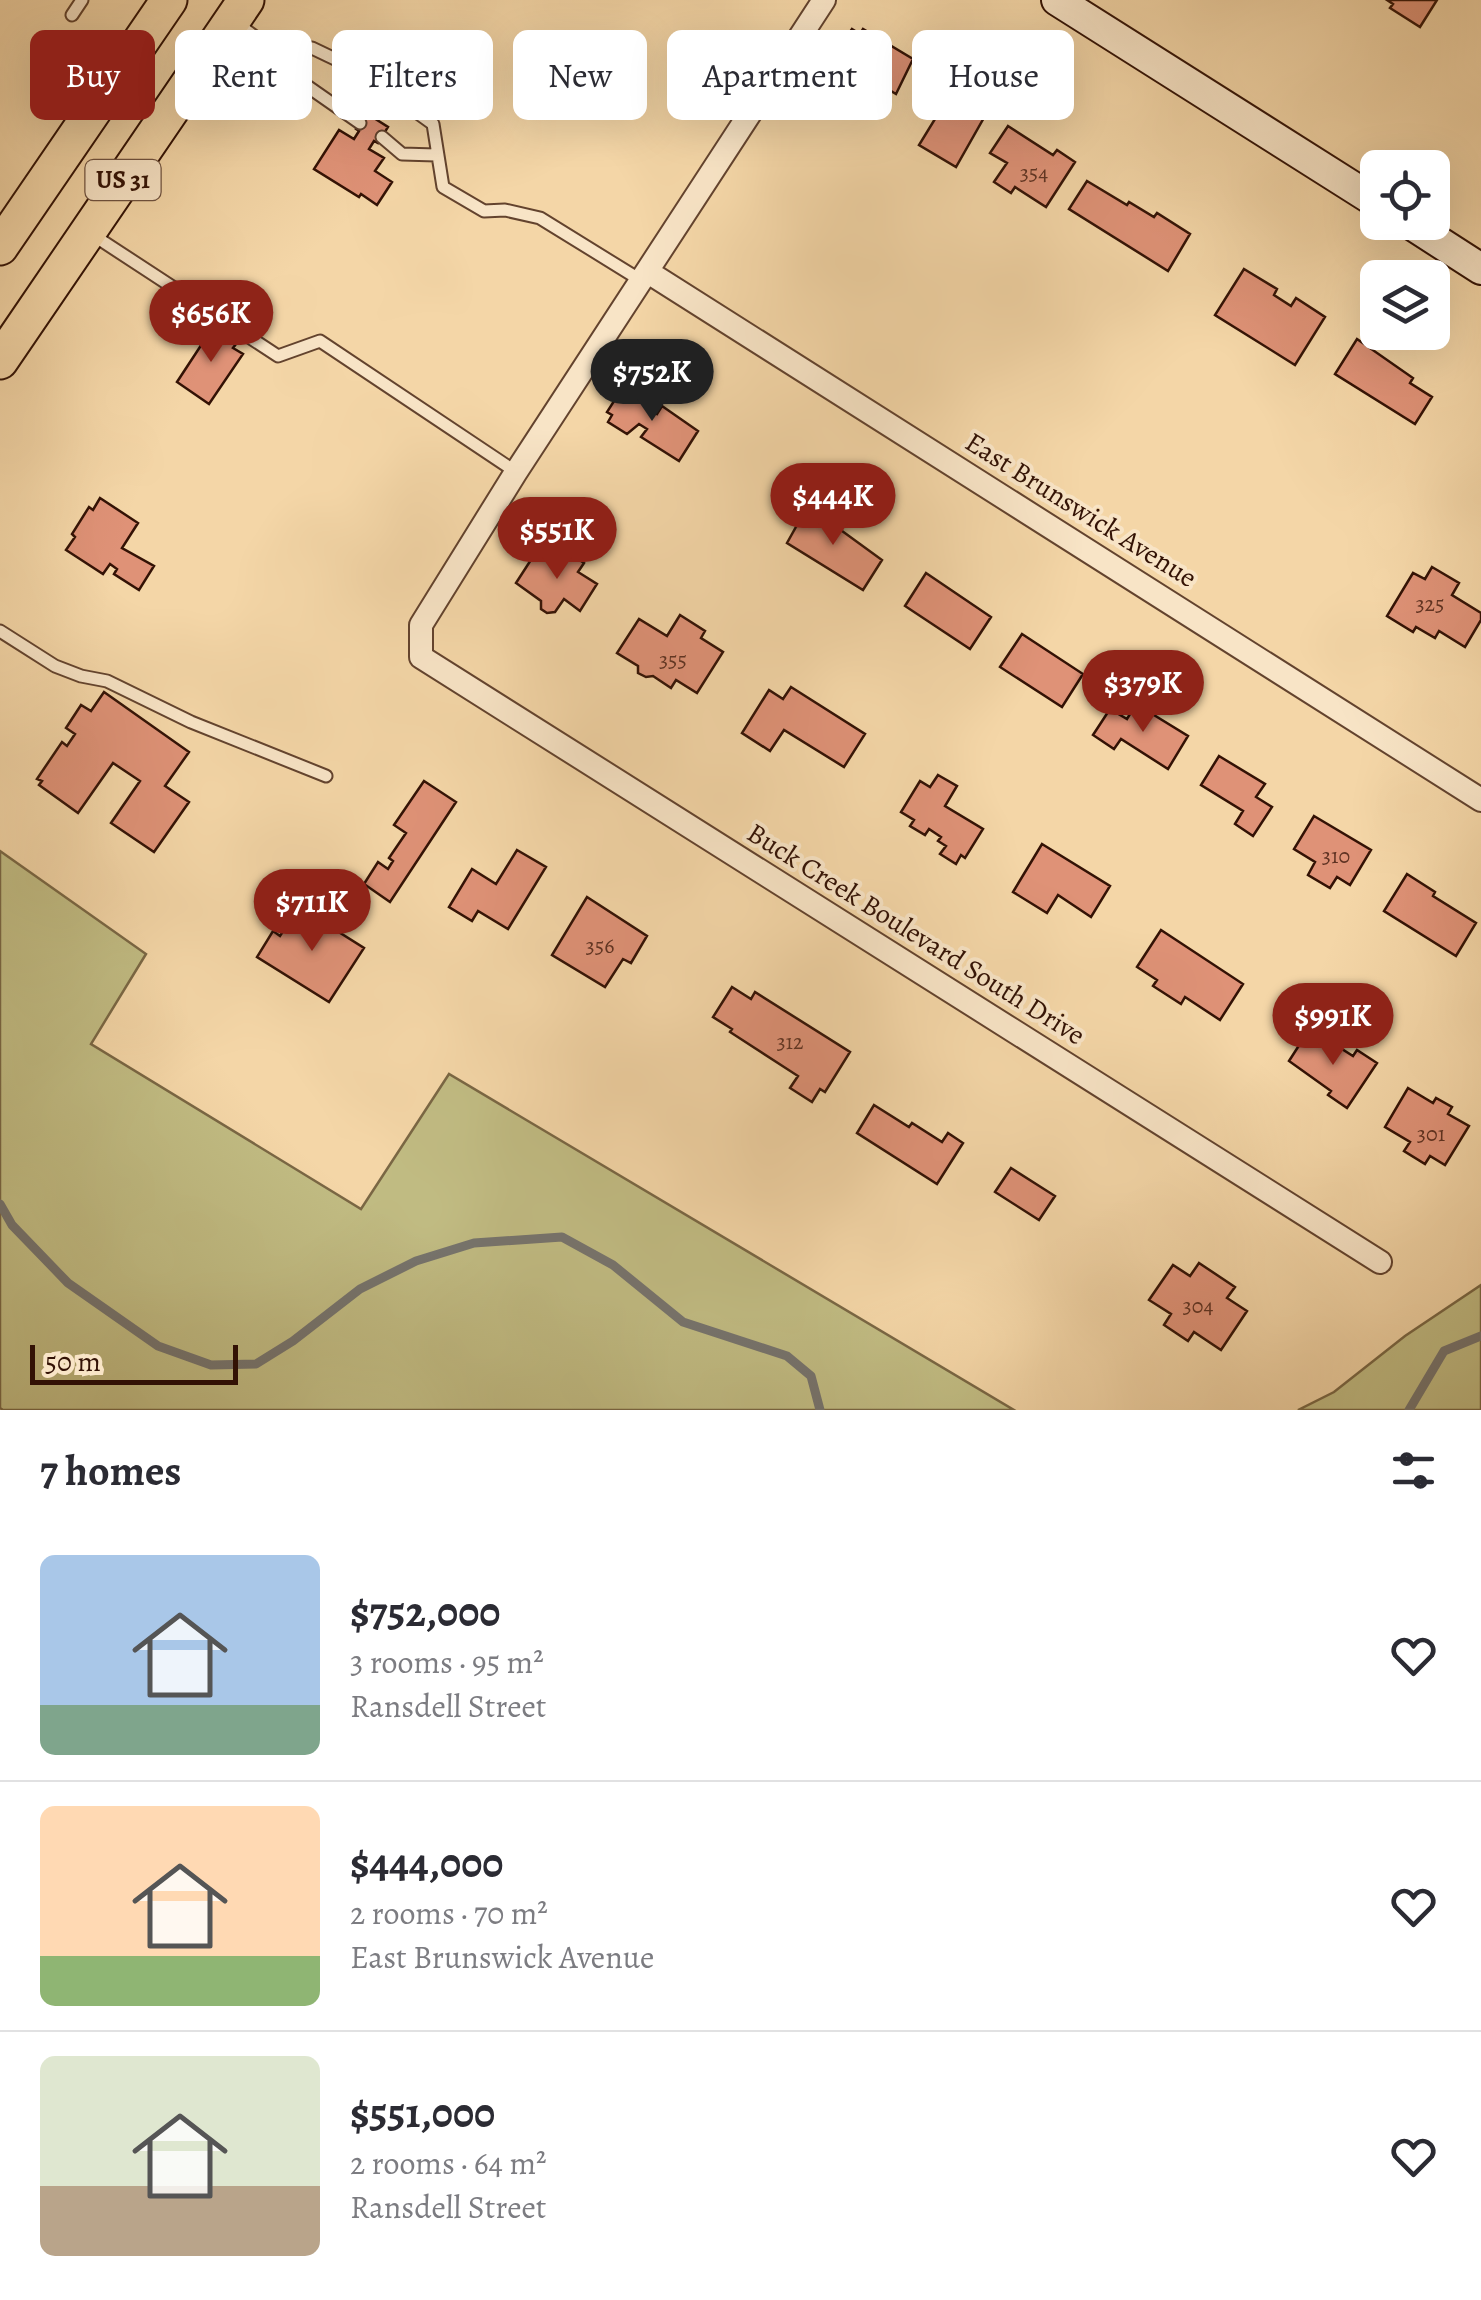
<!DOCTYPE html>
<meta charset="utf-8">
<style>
body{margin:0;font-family:Alegreya,serif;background:#f7f7f7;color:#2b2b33;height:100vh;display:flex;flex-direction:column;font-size:38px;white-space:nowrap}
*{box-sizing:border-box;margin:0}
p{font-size:32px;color:#7c7c81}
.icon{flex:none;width:55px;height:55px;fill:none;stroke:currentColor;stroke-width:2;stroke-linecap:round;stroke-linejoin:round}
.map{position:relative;height:1410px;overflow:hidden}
.sheet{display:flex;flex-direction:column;background:#fff;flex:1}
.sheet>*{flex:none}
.guide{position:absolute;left:30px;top:30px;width:1422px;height:90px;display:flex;gap:20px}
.controls{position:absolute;left:1360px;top:150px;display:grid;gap:20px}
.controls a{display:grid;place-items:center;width:90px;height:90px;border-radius:15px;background:#fff;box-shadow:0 10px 40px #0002;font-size:50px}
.scale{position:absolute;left:30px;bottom:25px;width:208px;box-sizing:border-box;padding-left:10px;border:5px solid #331205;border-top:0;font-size:28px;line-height:35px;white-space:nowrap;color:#331205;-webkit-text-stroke:8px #f8e4c6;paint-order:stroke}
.price{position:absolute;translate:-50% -85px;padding:0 22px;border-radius:35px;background:#8f2418;color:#fff;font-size:32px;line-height:65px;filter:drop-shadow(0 2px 5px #0008)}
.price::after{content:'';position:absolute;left:50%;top:60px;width:30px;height:22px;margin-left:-15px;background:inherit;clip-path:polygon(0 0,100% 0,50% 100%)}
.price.current{background:#222;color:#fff}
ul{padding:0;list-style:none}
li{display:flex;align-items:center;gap:30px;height:250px;padding:0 40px}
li+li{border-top:2px solid #e1e1e2}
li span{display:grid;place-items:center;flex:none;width:280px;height:200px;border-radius:15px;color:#555}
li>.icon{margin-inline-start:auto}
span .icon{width:120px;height:120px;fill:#fffc;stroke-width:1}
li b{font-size:42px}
h2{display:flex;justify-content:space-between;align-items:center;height:120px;padding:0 40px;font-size:42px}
.tag{padding:0 35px;border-radius:15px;background:#fff;box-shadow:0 10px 40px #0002;font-size:35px;line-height:90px}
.tag.current{background:#8f2418;color:#fff}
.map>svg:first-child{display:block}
.green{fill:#c1bc83;stroke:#7a6744;stroke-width:2.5}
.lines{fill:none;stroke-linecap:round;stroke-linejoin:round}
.stream{stroke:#76746e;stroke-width:9}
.building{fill:#df9277;stroke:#331205;stroke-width:2.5}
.service-casing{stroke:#63432e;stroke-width:15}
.minor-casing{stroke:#63432e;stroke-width:26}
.secondary-casing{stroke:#331205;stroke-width:34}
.primary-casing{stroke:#331205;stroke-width:39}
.service{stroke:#f8e4c6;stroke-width:11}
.minor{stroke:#f8e4c6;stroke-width:22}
.secondary{stroke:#f8e4c6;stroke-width:30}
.primary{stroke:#f4d6a7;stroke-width:35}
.labels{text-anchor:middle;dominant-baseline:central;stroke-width:8;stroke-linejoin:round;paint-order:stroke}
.number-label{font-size:22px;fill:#5e3222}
.shield{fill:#f8e4c6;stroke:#6e513f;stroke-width:2.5}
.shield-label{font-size:25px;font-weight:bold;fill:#331205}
.street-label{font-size:28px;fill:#331205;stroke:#f8e4c6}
</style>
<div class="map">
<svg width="1481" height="1410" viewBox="0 0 1481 1410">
<rect width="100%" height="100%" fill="#f4d6a7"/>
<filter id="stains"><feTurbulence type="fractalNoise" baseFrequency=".002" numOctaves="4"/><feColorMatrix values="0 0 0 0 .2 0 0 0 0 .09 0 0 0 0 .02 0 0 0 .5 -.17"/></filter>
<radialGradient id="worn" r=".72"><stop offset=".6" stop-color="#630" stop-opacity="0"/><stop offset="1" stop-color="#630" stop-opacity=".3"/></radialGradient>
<path class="green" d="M0,851L146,954L91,1044L361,1209L449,1074L1014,1410H3L0,1408Z
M1481,1285V1410H1298L1334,1392L1405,1336Z"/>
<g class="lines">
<path class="stream" d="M0,1204L12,1225L68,1283L158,1346L211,1365L256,1364L293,1341L360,1289L416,1261L474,1243L562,1237L613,1265L683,1322L787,1356L811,1376L820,1410
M1409,1410L1444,1351L1481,1336"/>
</g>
<path class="building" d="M1387,0H1437L1420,27L1390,8L1393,4Z
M852,29L860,34L863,29L913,59L896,94L843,62L848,54L839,48Z
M946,84L990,107L956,167L919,145L935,119L927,115Z
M366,113L388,127L378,143L374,141L369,149L384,158L375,171L392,182L377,205L361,194L359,197L314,169L339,130L354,139L359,131L356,129Z
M1008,126L1053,155L1057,150L1075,162L1046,207L1015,187L1011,193L994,182L1007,163L990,153Z
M1087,181L1127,205L1129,202L1154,217L1157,213L1190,234L1168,271L1069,209Z
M1244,269L1277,289L1274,295L1291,306L1296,298L1325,317L1295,365L1215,315Z
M215,324L239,340L233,348L243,354L209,404L177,382Z
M1357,339L1413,378L1410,383L1432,397L1415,424L1335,374Z
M623,387L651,405L649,409L657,414L662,406L698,431L679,461L641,437L647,429L639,424L627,434L608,422L612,415L607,412Z
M100,498L138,523L122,548L154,566L139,590L114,574L117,569L110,564L103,574L66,550L75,537L72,534L89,507L93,510Z
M811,500L832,513L823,527L834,534L838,528L882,560L863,590L787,543Z
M563,549L584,563L578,572L597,584L580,611L564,599L555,612L547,613L541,609V601L516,583L536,552L553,564Z
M1432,567L1459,583L1452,595L1481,613V620L1465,647L1439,631L1435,638L1416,627L1413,632L1387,616L1413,573L1425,579Z
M926,573L991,617L970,649L905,606Z
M680,615L705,631L701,638L723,652L697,693L676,680L671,688L653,676L646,677L638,673V666L617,653L639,619L667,636Z
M1022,634L1083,674L1062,707L1000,667Z
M791,687L865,734L844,767L784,730L770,751L742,733L769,690L783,699Z
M104,692L189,752L165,786L189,802L154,852L111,823L140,781L113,763L78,813L39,785L42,781L37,779L62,742L67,746L75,734L66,728L81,705L91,711Z
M1136,704L1188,736L1168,769L1121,739L1114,749L1093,735L1110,709L1127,719Z
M1219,756L1265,784L1256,797L1272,807L1253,836L1235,824L1243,811L1201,785Z
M938,775L957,786L945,806L983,829L965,858L961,855L956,864L940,854L946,846L938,841L941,837L929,829L925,835L910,826L914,820L901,812L920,781L930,787Z
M424,781L456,802L390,902L364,884L378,862L388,869L393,861L389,858L406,833L394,825Z
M1314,816L1371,850L1350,885L1337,877L1330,888L1308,875L1315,862L1294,849Z
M1042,844L1110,886L1091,917L1058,895L1047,913L1013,892Z
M517,850L546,867L508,929L478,911L472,921L449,907L472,869L496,884Z
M1407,874L1435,892L1433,896L1476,923L1456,956L1384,911Z
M587,897L647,936L631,963L623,959L605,987L552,955Z
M299,907L364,948L329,1002L257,957L273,931L280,936Z
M1161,930L1243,984L1220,1020L1185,997L1181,1004L1153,986L1157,980L1137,967Z
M732,987L751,999L755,992L850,1052L825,1092L820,1089L812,1102L790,1088L798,1076L730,1032L732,1029L713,1017Z
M1307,1033L1321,1041L1323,1037L1353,1056L1357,1050L1377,1063L1347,1108L1328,1095L1331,1091L1289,1061Z
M1408,1088L1433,1103L1436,1098L1452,1107L1448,1114L1469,1126L1445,1165L1430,1156L1425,1164L1404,1151L1410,1142L1385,1127Z
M874,1105L909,1127L912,1123L942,1142L948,1133L963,1143L937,1184L857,1133Z
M1011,1168L1055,1196L1039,1220L995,1192Z
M1199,1263L1235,1287L1227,1298L1247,1311L1221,1350L1194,1332L1188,1341L1164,1325L1171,1314L1149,1300L1173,1265L1190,1276Z"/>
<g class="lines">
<defs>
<path id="service" d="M72,15L82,0
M235,22L281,56L307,86L360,123
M281,56L312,48L358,70L433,124L443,187L484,211L505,210L540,218L642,281
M382,137L402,154L436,155
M93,235L278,356L320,341L516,472
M0,631L55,666L81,676L107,681L191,722L326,776"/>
<path id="minor" d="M824,0L516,472L421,625V657L1380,1262
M648,272L1481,800"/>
<path id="secondary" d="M1057,0L1378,203
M1408,222L1481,269"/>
<path id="primary" d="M0,247L169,0
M0,361L246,0"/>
</defs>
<use href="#service" class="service-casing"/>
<use href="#minor" class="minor-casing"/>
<use href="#secondary" class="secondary-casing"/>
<use href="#primary" class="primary-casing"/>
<use href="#service" class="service"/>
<use href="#minor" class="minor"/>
<use href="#secondary" class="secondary"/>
<use href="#primary" class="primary"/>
</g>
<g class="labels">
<g class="number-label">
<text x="1034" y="173">354</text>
<text x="1430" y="604">325</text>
<text x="673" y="660">355</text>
<text x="1336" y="856">310</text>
<text x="600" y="946">356</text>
<text x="790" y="1042">312</text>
<text x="1431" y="1134">301</text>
<text x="1198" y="1306">304</text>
</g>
<rect class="shield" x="85.5" y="160" width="75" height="40" rx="8"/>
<g class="shield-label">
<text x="123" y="180">US 31</text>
</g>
<g class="street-label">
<text transform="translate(1081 510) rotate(32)">East Brunswick Avenue</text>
<text transform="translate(916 934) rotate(32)">Buck Creek Boulevard South Drive</text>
</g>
</g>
<rect width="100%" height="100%" filter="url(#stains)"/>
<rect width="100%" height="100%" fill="url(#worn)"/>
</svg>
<div class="controls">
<a><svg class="icon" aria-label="locate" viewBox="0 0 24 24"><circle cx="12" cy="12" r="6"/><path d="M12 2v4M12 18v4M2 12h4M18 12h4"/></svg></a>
<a><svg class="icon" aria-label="layers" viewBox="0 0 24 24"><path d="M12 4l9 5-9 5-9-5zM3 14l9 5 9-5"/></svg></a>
</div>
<div class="scale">50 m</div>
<b class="price" style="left:211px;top:365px">$656K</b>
<b class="price current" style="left:652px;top:424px">$752K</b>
<b class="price" style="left:833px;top:548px">$444K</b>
<b class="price" style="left:557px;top:582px">$551K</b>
<b class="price" style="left:1143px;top:735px">$379K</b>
<b class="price" style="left:312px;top:954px">$711K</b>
<b class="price" style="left:1333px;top:1068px">$991K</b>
<div class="guide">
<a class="tag current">Buy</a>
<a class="tag">Rent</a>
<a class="tag">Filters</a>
<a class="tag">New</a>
<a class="tag">Apartment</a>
<a class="tag">House</a>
</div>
</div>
<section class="sheet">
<h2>7 homes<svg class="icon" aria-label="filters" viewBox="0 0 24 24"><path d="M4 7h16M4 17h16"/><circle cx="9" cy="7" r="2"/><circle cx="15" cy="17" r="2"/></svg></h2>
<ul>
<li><span style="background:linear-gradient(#a9c7e8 75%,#7fa58c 0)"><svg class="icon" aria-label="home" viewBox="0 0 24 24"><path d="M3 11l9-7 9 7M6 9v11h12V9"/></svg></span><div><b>$752,000</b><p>3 rooms · 95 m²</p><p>Ransdell Street</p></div><svg class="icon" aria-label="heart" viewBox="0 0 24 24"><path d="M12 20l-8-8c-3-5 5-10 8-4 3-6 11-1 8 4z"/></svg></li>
<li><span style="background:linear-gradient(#ffd9b3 75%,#8fb573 0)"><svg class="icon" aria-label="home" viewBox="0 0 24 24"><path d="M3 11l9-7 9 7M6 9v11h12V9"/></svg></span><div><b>$444,000</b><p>2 rooms · 70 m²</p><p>East Brunswick Avenue</p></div><svg class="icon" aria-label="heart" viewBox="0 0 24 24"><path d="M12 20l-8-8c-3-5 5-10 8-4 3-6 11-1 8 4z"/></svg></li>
<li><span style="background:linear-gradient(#dfe7d0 65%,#b9a48a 0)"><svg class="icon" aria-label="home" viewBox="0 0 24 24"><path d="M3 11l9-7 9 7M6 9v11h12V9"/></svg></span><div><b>$551,000</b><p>2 rooms · 64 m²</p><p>Ransdell Street</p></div><svg class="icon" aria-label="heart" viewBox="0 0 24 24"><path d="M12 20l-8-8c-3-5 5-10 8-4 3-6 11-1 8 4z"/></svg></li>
</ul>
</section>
